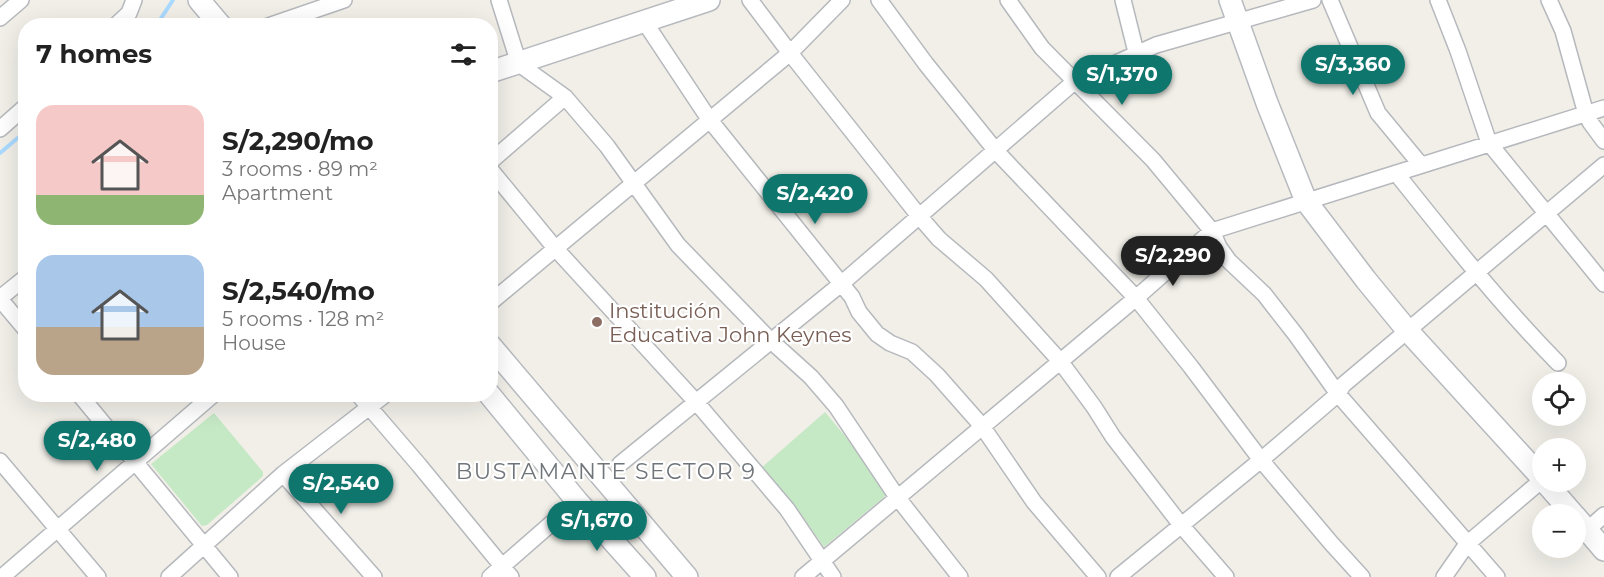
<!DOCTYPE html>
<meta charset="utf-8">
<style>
body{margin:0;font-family:Montserrat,sans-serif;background:#f2f2f2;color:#222;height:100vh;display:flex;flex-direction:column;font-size:22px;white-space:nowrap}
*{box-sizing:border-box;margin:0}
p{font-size:20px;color:#767676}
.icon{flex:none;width:33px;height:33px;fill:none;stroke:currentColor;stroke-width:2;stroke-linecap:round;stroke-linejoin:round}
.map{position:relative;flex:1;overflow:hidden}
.drawer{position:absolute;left:18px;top:18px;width:480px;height:384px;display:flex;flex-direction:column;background:#fff;border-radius:24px;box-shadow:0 6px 24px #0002}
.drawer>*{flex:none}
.controls{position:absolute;left:1532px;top:372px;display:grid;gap:12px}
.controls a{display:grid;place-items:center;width:54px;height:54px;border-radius:50%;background:#fff;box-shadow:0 6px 24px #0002;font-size:30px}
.price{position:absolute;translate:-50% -51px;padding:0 14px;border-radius:21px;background:#0f766e;color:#fff;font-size:20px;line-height:39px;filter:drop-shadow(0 2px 3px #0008)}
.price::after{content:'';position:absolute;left:50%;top:36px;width:18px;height:14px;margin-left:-9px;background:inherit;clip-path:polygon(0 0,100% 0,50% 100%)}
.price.on{background:#222;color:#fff}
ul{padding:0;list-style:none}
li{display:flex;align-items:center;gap:18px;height:150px;padding:0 18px}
li span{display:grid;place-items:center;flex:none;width:168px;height:120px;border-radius:18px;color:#555}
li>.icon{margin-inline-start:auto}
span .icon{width:72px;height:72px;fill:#fffc;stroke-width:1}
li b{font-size:26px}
h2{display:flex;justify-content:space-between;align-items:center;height:72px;padding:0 18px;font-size:26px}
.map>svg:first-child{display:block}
.green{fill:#c5e8c5}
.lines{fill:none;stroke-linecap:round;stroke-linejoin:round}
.stream{stroke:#aadaff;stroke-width:4}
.street-casing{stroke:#b5b8bc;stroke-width:18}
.secondary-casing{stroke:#b6babf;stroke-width:24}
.street{stroke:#fff;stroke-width:15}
.secondary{stroke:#fff;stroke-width:21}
.education-dot{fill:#8d6e63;stroke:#fff;stroke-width:2}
.labels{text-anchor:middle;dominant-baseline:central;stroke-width:4.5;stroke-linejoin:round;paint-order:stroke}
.education-label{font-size:21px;fill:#785e54;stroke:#fff;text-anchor:start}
.neighbourhood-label{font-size:22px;letter-spacing:1.5px;fill:#70757a;stroke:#fff}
</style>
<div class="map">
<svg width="1604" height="577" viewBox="0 0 1604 577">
<rect width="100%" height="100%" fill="#f1efe8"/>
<path class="green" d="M825,412L855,448L889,493L824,547L794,504L761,468Z
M214,413L263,472V476L207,525L202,526L151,464Z"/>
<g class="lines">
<path class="stream" d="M156,26L173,0
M0,153L26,131"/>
<defs>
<path id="street" d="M499,0L519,64L565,97L607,146L678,245L770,340L811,377L836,406L897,497L960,577
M750,0L790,53L919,216L939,239L986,279L1060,361L1094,407L1113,437L1181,525L1226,577
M879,0L926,64L996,151L1136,298L1191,367L1261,460L1331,543L1362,577
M1008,0L1042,48L1153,160L1212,231L1219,247L1229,261L1264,294L1296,335L1338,394L1497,577
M1123,0L1136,52
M1330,0L1378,113L1421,165
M1438,0L1458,51L1489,143L1604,284
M1549,0L1563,31L1586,114L1590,122L1604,141
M0,18L21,0
M644,21L709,119L852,297L859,312L877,334L890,343L912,352L937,375L982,426L1034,502L1098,577
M115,26L129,13L134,0
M268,26L344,0
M0,129L26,106
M490,162L565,97
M490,169L555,248L697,403L787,509L833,577
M1396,173C1448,238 1499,303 1558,363
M0,298L26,277
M0,299L26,330
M490,303L790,53L842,0
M79,394L230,577
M358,394L419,465L511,577
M0,461L98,577
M620,464L841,284L1074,82L1156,45L1313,0
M283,474L374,577
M1587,530L1604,515
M2,577L214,394
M169,577L283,474L386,394
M490,577L577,501
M803,577L1136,298L1212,231L1604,108
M1118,577L1261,460L1338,394L1343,385L1604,165
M1444,577L1467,544L1542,480"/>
<path id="secondary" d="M199,0L221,26
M1230,0L1267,103L1306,201L1366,280L1407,330L1542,478
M490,72L709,0
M490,345L687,577
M489,394L577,501L645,577
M1545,482L1573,514
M1575,516L1604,550"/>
</defs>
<use href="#street" class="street-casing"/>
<use href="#secondary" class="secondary-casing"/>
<use href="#street" class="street"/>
<use href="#secondary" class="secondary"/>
</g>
<circle class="education-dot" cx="597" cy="322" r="6"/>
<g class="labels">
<g class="education-label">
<text x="609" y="310">Institución<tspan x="609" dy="24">Educativa John Keynes</tspan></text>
</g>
<g class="neighbourhood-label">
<text x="606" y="471">BUSTAMANTE SECTOR 9</text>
</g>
</g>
</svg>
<div class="controls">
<a><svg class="icon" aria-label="locate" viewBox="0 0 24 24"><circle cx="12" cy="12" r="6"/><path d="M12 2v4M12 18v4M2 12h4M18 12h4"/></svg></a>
<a>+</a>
<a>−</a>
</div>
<b class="price" style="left:1353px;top:96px">S/3,360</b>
<b class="price" style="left:1122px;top:106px">S/1,370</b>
<b class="price" style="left:815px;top:225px">S/2,420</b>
<b class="price on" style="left:1173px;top:287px">S/2,290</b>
<b class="price" style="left:97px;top:472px">S/2,480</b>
<b class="price" style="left:341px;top:515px">S/2,540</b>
<b class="price" style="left:597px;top:552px">S/1,670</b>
<section class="drawer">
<h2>7 homes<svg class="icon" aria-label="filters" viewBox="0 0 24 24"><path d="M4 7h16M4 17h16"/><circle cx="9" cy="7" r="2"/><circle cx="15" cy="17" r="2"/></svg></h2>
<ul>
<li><span style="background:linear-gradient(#f6c9c9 75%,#8fb573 0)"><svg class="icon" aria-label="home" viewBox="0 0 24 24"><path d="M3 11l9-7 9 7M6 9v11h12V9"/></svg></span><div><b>S/2,290/mo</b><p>3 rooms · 89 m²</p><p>Apartment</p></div></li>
<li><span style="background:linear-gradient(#a9c7e8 60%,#b9a48a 0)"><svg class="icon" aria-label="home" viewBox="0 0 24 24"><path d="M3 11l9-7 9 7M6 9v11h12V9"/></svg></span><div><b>S/2,540/mo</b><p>5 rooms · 128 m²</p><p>House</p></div></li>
</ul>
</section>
</div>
